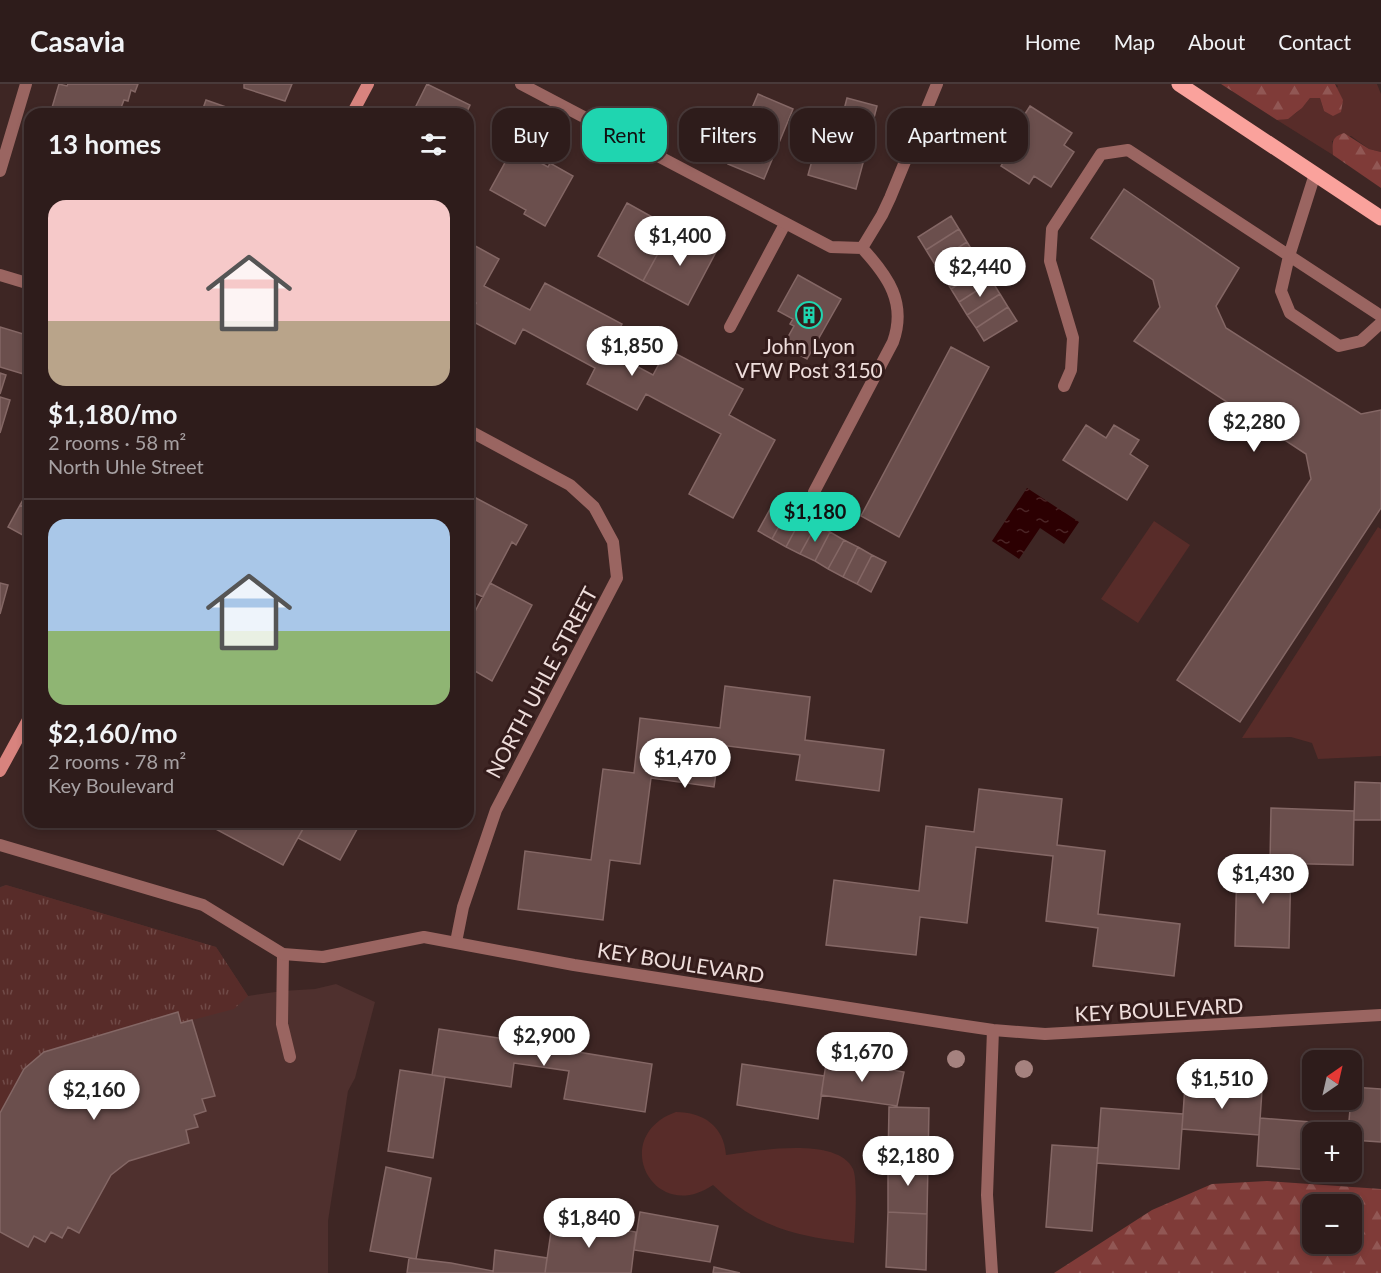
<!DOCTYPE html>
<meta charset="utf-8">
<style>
body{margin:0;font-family:Lato,sans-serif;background:#3a2928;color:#f1f3f6;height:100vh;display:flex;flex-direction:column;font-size:22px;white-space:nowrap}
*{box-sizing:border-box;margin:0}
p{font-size:20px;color:#a7a1a3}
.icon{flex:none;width:33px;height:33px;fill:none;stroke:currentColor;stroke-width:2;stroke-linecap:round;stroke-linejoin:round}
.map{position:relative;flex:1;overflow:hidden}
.details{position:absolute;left:24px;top:24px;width:450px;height:720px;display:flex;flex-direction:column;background:#2e1c1b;border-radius:18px;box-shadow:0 3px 9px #0003,0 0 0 2px #493a3a}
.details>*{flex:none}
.guide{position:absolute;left:492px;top:24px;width:570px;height:54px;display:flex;gap:12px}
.needle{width:39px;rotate:34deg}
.controls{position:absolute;left:1302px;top:966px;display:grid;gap:12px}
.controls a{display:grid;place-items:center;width:60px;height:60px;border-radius:12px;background:#2e1c1b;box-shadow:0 3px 9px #0003,0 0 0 2px #493a3a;font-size:30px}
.price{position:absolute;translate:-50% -51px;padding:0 14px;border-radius:21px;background:#fff;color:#222;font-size:20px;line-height:39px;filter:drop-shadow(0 2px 3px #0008)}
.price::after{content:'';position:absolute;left:50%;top:36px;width:18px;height:14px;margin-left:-9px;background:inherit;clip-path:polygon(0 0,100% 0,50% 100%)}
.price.on{background:#1fd5b0;color:#111}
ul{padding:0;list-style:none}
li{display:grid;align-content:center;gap:12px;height:318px;padding:0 24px}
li+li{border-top:2px solid #493a3a}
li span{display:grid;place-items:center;height:186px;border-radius:18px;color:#555}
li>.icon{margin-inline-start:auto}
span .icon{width:108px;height:108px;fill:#fffc;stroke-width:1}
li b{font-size:26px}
h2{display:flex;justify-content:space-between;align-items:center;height:72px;padding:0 24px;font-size:26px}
.pill{padding:0 21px;border-radius:18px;background:#2e1c1b;box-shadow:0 3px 9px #0003,0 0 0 2px #493a3a;font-size:21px;line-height:54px}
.pill.on{background:#1fd5b0;color:#111}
header{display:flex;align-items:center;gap:36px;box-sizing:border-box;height:84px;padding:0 30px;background:#2e1c1b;border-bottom:2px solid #493a3a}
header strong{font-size:28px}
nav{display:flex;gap:33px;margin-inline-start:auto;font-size:21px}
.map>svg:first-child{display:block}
.built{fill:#4f302e}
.green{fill:#582c29}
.forest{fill:url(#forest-firs);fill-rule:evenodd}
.park{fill:url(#park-tufts)}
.water{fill:url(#water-ripples)}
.building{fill:#6b4f4d;stroke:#846765;stroke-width:1.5}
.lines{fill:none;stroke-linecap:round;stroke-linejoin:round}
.lane{stroke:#9a6561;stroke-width:12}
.street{stroke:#9a6561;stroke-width:12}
.secondary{stroke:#d8837e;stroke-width:12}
.primary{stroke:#faa29c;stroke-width:15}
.tree{fill:#a5827f}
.labels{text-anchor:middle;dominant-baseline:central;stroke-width:6;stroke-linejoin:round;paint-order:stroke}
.poi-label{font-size:21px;fill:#eedddb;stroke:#341c1b}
.street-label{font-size:21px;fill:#eedddb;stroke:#341c1b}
</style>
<header>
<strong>Casavia</strong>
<nav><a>Home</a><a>Map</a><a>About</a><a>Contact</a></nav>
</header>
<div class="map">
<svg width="1381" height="1189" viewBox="0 0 1381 1189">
<defs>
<pattern id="forest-firs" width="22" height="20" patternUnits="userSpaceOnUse" patternTransform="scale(1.5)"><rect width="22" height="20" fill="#7f3b38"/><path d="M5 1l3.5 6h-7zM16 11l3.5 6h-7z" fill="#915754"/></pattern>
<pattern id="park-tufts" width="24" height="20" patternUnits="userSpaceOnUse" patternTransform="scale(1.5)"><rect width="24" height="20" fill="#582c29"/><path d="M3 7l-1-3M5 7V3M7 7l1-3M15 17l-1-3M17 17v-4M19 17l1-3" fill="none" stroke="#704a47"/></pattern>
<pattern id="water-ripples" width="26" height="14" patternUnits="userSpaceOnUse" patternTransform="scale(1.5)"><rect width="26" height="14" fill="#2c0002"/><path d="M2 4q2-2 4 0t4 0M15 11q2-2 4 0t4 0" fill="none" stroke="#4b2526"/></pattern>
</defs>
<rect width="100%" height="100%" fill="#3e2624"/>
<path class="built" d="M6,801L216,863L248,912L282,907L315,905L336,900L375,918L355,994L348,1007L328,1137V1189H0V803Z"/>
<path class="green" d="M1335,0H1377L1381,10V68L1369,65L1351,52L1332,57L1333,71L1277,36C1292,35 1301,26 1310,14H1320L1324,27L1338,2Z
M1154,437L1190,461L1138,539L1101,515Z
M1378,443L1381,445V672L1318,675L1312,659L1291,653L1242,654Z
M676,1028C703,1028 724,1042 726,1071C756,1067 837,1052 853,1085C858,1095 855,1145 854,1159C794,1152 758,1144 713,1101C653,1142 608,1052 676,1028Z"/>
<path class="forest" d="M1221,0H1335L1343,16L1341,28L1333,32L1324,27L1320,14H1310L1302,24L1288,35L1277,36Z
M1344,49L1369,65L1381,68V104L1333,71C1332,59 1331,53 1344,49Z
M1267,1097L1381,1105V1189H1054L1152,1126L1212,1100ZM1312,1120H1352V1160H1312Z"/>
<path class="park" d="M6,801L216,863L248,912L234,925L181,939L178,928L44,968L23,985L0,1029V804Z"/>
<path class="water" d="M1027,404L1079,438L1064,460L1040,444L1019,475L992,457Z"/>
<path class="building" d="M59,0L67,2L68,0H138L135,8L131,6L128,17L124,16L119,29L122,30H62L51,27Z
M244,0H292L285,17L244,4Z
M427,0L470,21L466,30H412Z
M758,10L793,25L764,95L728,80Z
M847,14L877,22L867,61L837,53Z
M206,16L246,30H201Z
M1030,22L1072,49L1064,61L1074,68L1051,103L1034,92L1029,100L1001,82L1006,74L988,63L1005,37L1016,44Z
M513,64L548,83L550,79L573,92L545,142L524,130L526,126L490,106Z
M815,66L863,79L856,105L808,91Z
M1124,105L1239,184L1216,222L1226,244L1361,330L1381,326V424L1240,638L1177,596L1311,395L1306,370L1134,257L1160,223L1153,196L1091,154Z
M627,119L672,144L643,197L598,172Z
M951,132L959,145L926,166L918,153Z
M672,144L716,168L688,221L643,197Z
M959,145L967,158L934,179L926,166Z
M468,158L499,175L484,202L530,226L545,199L622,240L608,267L653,291L667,265L743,305L729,331L775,356L733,434L689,410L721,350L646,310L637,326L587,300L595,284L523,245L515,260L468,235L476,219L468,215Z
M967,158L975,171L943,192L934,179Z
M975,171L984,184L951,205L943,192Z
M984,184L992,197L959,218L951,205Z
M798,191L841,215L807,275L783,262L794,242L790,240L793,235L778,227Z
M992,197L1000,210L967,231L959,218Z
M1000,210L1008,223L976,244L967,231Z
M1008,223L1017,237L984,257L976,244Z
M0,243L30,252V292L0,283Z
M951,263L989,283L899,453L861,432Z
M0,289L6,291L0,310Z
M0,313L10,316L0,349Z
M1086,341L1106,354L1114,341L1139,356L1130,370L1148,382L1127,416L1063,376Z
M30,404V427L20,421Z
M474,413L527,441L516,461L512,458L483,513L468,506V440L471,436L468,434V425Z
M774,418L788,426L772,455L758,447Z
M20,421L30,427V455L8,443Z
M788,426L802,433L786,463L772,455Z
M802,433L816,441L800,470L786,463Z
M816,441L830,448L815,477L800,470Z
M830,448L844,456L828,485L815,477Z
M844,456L858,463L843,493L828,485Z
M858,463L872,471L857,500L843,493Z
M872,471L886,478L871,508L857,500Z
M0,499L8,501L0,530Z
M490,499L532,521L492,597L468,583V541Z
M725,602L810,613L805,656L884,666L879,707L796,696L800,671L720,661L714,703L651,694L640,780L610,776L603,836L518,825L525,767L591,776L603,685L634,689L640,634L720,644Z
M1355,698L1381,699V736H1354Z
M979,705L1062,715L1057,761L1105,767L1098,830L1180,840L1174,892L1093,882L1098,844L1046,837L1053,772L976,763L967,839L920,833L916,871L826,861L834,796L919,807L926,742L974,748Z
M1271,724L1354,727L1353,781L1270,779Z
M212,738H304L306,739L283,781L210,742Z
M307,738H361L340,776L298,754Z
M1237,778L1291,779L1289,864L1235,862Z
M178,928L181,939L192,936L215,1012L202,1015L206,1027L194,1031L198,1043L186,1046L189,1059L129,1077L111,1091L79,1149L68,1143L62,1154L51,1148L45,1158L34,1152L28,1163L0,1148V1029L24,985L44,968Z
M439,945L518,957L519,947L573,956L572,967L652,980L645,1028L564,1015L569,987L514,979L511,1003L432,991Z
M827,974L904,988L897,1022L821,1011Z
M742,980L824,992L818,1035L737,1021Z
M400,986L445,993L433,1074L388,1067Z
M1185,1001L1262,1006L1259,1051L1182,1045Z
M1352,1003L1381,1005V1058L1352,1056V1048H1348Z
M889,1023L929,1024L928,1079L888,1077Z
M1101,1024L1183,1030L1179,1085L1097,1079Z
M1260,1034L1349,1041L1348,1048H1312V1086L1257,1082Z
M1052,1061L1098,1064L1092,1147L1046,1143Z
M888,1077L928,1079L927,1130L888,1128Z
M386,1083L431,1094L416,1175L370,1167Z
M640,1128L718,1142L710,1178L634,1166Z
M888,1128L927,1130L926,1186L886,1183Z
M553,1134L636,1148L631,1189H545Z
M495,1166L547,1174L545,1189H493Z
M409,1174L451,1179L493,1187V1189H407Z
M714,1183L740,1189H713Z"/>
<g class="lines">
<path class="lane" d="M1315,90L1289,172L1281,207L1290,229L1339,262L1361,257L1381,239
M730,243L785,140
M1064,302L1071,286L1073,254L1050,177L1052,145L1101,70L1128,66L1381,232
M456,858L463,823L496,726L617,494L613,458L594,423L570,401L468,346
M283,870L282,940L290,973"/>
<path class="street" d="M521,0L831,163L862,164
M0,87L26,0
M0,191L30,200
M814,408L893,258C907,219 888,192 862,164L882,131L890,114L937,0
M0,761L203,821L283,870L323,873L424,853L574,881L959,941L993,946L1045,950L1381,931
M992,1189L987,1111L993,946"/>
<path class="secondary" d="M352,30L368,0
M0,687L30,632"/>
<path class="primary" d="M1179,0L1381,134"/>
</g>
<g class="tree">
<circle cx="956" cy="975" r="9"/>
<circle cx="1024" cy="985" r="9"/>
</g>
<defs>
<symbol id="building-ring" viewBox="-11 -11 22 22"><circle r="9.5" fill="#341c1b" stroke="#1fd5b0" stroke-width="1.5"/><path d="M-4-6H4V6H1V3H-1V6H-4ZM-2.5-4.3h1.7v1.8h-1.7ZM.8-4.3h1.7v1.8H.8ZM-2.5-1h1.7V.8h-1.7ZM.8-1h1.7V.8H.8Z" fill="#1fd5b0"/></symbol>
</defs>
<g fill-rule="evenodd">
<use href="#building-ring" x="794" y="216" width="30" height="30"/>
</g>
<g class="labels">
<g class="poi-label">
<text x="809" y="261">John Lyon<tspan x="809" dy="24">VFW Post 3150</tspan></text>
</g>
<g class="street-label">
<text transform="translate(541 598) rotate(-62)">NORTH UHLE STREET</text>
<text transform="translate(681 878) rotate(9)">KEY BOULEVARD</text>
<text transform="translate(1159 925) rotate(-3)">KEY BOULEVARD</text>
</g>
</g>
</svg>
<div class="controls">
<a><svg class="needle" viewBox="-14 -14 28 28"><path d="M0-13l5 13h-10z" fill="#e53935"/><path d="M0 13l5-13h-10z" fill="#a7a1a3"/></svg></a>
<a>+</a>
<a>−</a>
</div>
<b class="price" style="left:680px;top:183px">$1,400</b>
<b class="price" style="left:980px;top:214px">$2,440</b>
<b class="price" style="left:632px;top:293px">$1,850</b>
<b class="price" style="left:1254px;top:369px">$2,280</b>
<b class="price on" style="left:815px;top:459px">$1,180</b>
<b class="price" style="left:685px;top:705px">$1,470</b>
<b class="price" style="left:1263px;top:821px">$1,430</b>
<b class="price" style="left:544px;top:983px">$2,900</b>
<b class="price" style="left:862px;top:999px">$1,670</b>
<b class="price" style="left:1222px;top:1026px">$1,510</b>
<b class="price" style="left:94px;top:1037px">$2,160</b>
<b class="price" style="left:908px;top:1103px">$2,180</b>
<b class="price" style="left:589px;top:1165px">$1,840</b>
<div class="guide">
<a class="pill">Buy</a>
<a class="pill on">Rent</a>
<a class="pill">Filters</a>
<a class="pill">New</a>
<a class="pill">Apartment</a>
</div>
<section class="details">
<h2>13 homes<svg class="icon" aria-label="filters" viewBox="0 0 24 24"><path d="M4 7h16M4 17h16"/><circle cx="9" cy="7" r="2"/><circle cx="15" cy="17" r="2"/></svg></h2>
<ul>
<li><span style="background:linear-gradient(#f6c9c9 65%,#b9a48a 0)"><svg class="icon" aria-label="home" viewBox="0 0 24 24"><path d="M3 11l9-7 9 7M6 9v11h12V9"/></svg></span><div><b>$1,180/mo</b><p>2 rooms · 58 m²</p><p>North Uhle Street</p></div></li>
<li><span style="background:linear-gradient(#a9c7e8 60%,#8fb573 0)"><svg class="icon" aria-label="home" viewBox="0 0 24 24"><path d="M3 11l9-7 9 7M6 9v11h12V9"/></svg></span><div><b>$2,160/mo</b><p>2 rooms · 78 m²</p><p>Key Boulevard</p></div></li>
</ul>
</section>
</div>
